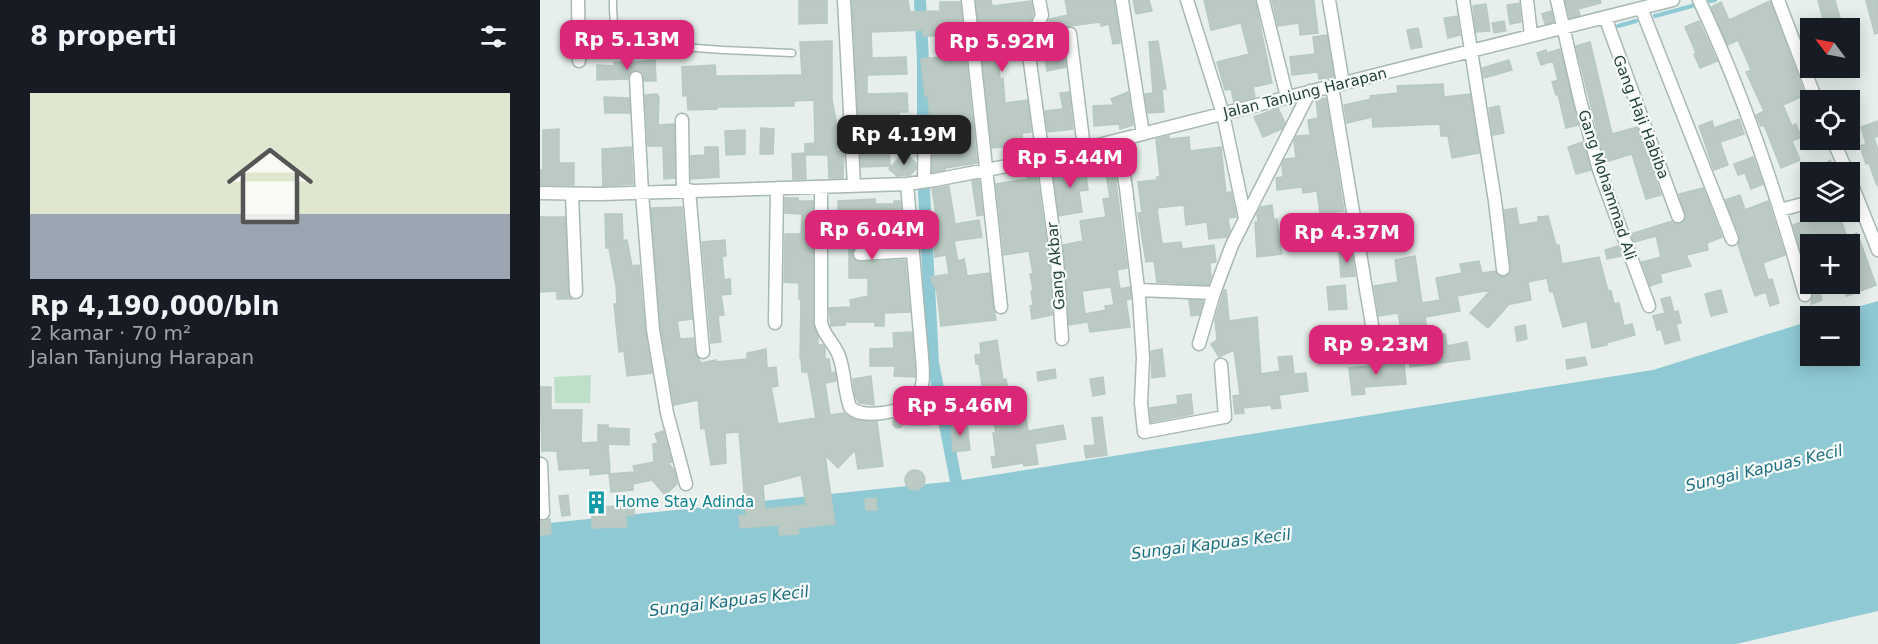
<!DOCTYPE html>
<html lang="id">
<meta charset="utf-8">
<style>
body{margin:0;font-family:"DejaVu Sans",sans-serif;background:#20242c;color:#f1f3f6;height:100vh;display:flex;flex-direction:column;font-size:22px;white-space:nowrap}
*{box-sizing:border-box;margin:0}
p{font-size:20px;color:#9ea1a6}
.icon{flex:none;width:33px;height:33px;fill:none;stroke:currentColor;stroke-width:2;stroke-linecap:round;stroke-linejoin:round}
.map{position:relative;flex:1;overflow:hidden}
.drawer{display:flex;flex-direction:column;background:#171b24;width:540px}
.drawer>*{flex:none}
.needle{width:39px;rotate:302deg}
.buttons{position:absolute;left:1260px;top:18px;display:grid;gap:12px}
.buttons a{display:grid;place-items:center;width:60px;height:60px;border-radius:0px;background:#171b24;box-shadow:0 3px 15px #0003;font-size:30px}
.price{position:absolute;translate:-50% -51px;padding:0 14px;border-radius:12px;background:#db2777;color:#fff;font-size:20px;line-height:39px;filter:drop-shadow(0 2px 3px #0008)}
.price::after{content:'';position:absolute;left:50%;top:36px;width:18px;height:14px;margin-left:-9px;background:inherit;clip-path:polygon(0 0,100% 0,50% 100%)}
.price.on{background:#222;color:#fff}
ul{padding:0;list-style:none}
li{display:grid;align-content:center;gap:12px;height:318px;padding:0 30px}
li+li{border-top:2px solid #363941}
li span{display:grid;place-items:center;height:186px;border-radius:0px;color:#555}
li>.icon{margin-inline-start:auto}
span .icon{width:108px;height:108px;fill:#fffc;stroke-width:1}
li b{font-size:26px}
h2{display:flex;justify-content:space-between;align-items:center;height:72px;padding:0 30px;font-size:26px}
main{display:flex;flex:1;min-height:0}
.map>svg:first-child{display:block}
.green{fill:#bfe0c8}
.water{fill:#8ec9d4}
.lines{fill:none;stroke-linecap:round;stroke-linejoin:round}
.stream{stroke:#8ec9d4;stroke-width:4}
.canal{stroke:#8ec9d4;stroke-width:12}
.building{fill:#bbcac4;stroke:#b8c9c2;stroke-width:1.5;fill-rule:evenodd}
.service-casing{stroke:#a8b8b2;stroke-width:9}
.minor-casing{stroke:#a8b8b2;stroke-width:15}
.service{stroke:#fff;stroke-width:6}
.minor{stroke:#fff;stroke-width:12}
.labels{text-anchor:middle;dominant-baseline:central;stroke-width:4.5;stroke-linejoin:round;paint-order:stroke}
.street-label{font-size:15px;fill:#24423a;stroke:#f7fbf9}
.culture-label{font-size:15px;fill:#0d838f;stroke:#f7fbf9;text-anchor:start}
.water-label{font-size:16px;font-style:italic;fill:#1c6f80;stroke:#f7fbf9}
</style>
<main>
<section class="drawer">
<h2>8 properti<svg class="icon" aria-label="filters" viewBox="0 0 24 24"><path d="M4 7h16M4 17h16"/><circle cx="9" cy="7" r="2"/><circle cx="15" cy="17" r="2"/></svg></h2>
<ul>
<li><span style="background:linear-gradient(#dfe7d0 65%,#9aa5b1 0)"><svg class="icon" aria-label="home" viewBox="0 0 24 24"><path d="M3 11l9-7 9 7M6 9v11h12V9"/></svg></span><div><b>Rp 4,190,000/bln</b><p>2 kamar · 70 m²</p><p>Jalan Tanjung Harapan</p></div></li>
</ul>
</section>
<div class="map">
<svg width="1338" height="644" viewBox="0 0 1338 644">
<rect width="100%" height="100%" fill="#e6efeb"/>
<path class="green" d="M51,375L50,403H15L14,377Z"/>
<path class="water" d="M1338,301V611L1196,644H0V524L416,481L1113,370L1270,321V356H1310V316H1286Z"/>
<g class="lines">
<path class="stream" d="M1170,1L1175,0
M1115,16L1152,6
M1078,26L1096,21"/>
<path class="canal" d="M380,0L383,61V134
M383,172L393,363L416,481"/>
</g>
<path class="building" d="M259,0H287V23L259,24Z
M312,0H368L370,12L400,11V2H420L437,163L405,168V170L392,172L393,125L390,119L388,96H385L381,59L401,57L398,36H383V30L331,32L332,58L366,57L367,74L327,75V94L367,93L368,112H359L360,137H349L350,166L321,167Z
M436,0H451L452,6L491,1L493,14L490,23L483,25L456,28L460,79L463,78L465,103L487,100L491,132L482,133L483,145L452,148Z
M525,0H574L580,43L573,44L569,24L561,26L560,22L509,29V19L528,15Z
M593,0H609L612,11L596,14Z
M664,0H715L732,83L713,87L715,97L694,102L691,89L685,90L677,62L709,54L701,23L671,30Z
M732,0H774L778,33L760,35L759,23L738,26Z
M1025,0H1060L1061,3L1038,9L1040,15L1030,18Z
M1278,0H1295L1300,18L1284,23Z
M1331,0H1338V33L1335,34L1326,1Z
M1230,1L1265,95L1243,105L1252,126L1256,124L1261,137L1252,141L1260,160L1241,168L1224,125L1221,126L1216,115L1224,111L1206,72L1211,70L1198,40L1188,45L1171,7L1181,2L1189,20Z
M979,3L981,22L970,24L967,5Z
M946,4L950,31L936,32L933,6Z
M1011,11L1014,22L1005,24L1002,14Z
M917,16L920,35L908,38L904,18Z
M964,21L966,31L954,33L952,23Z
M1159,21L1177,61L1160,68L1154,54L1156,53L1145,27Z
M878,28L882,47L871,49L867,30Z
M787,35L794,77L779,79L778,72L752,75L750,57L775,54L773,37Z
M292,41V100L296,120L297,151H304L303,178H289L288,155H265V144L275,143L274,100L254,101V106L177,107V109L148,110L147,95L143,96L142,67L175,65L176,76L262,75L260,42Z
M618,41L626,89H622L624,112L608,113L605,94L613,93L609,42Z
M1050,42L1072,134L1097,127L1121,195L1106,199L1092,154L1065,162L1036,46Z
M523,48L526,67L507,71L504,52Z
M1020,49L1038,125L1026,128L1018,94L1016,95L1012,82L1018,80L1013,61L1001,65L997,53L1006,50L1007,53Z
M115,60L116,81H104L103,73L96,70L91,71L88,79L57,80V65L74,66V62L88,63Z
M969,60L972,70L944,78L942,68Z
M903,84L904,97L930,94L939,153L912,158L908,136H901L900,124L833,127L832,117L807,123L804,105L831,99L830,96L858,93L857,86Z
M529,92L533,129L508,132L505,111L523,109L520,93Z
M588,92L593,125L580,129L579,124L554,126L553,106L574,105L571,99Z
M117,94L119,97L118,125L134,124L135,178L124,179L123,146H108L105,95Z
M64,97L89,98L90,113H65Z
M786,98L804,211L780,214L777,191L763,193L762,187L737,190L736,178L743,177L742,165L745,159L756,158L754,141L756,136L770,135L768,120L778,118L776,99Z
M959,106L964,133L953,135L949,108Z
M738,108L745,123L742,129L723,137L714,117Z
M1199,119L1204,134L1180,142L1188,165L1174,170L1159,126L1172,121L1174,128Z
M1338,121V136L1334,138L1338,150L1337,186L1329,163L1326,164L1320,146L1326,144L1321,127Z
M221,128L234,129L233,154H220Z
M19,129V163H34V185H0V170H3V130Z
M205,130V154L186,155L185,131Z
M629,136V139L649,137L650,151L681,147L686,193L691,192L696,217L688,218L690,231L687,237L669,239L667,222L646,225L644,205L617,208L622,244L641,242L642,249L674,245L676,262L670,263L671,276L668,285L617,282L614,261L606,262L598,213H602L598,182L617,180V177H620L616,139Z
M1043,142L1051,170L1036,174L1028,147Z
M91,147L93,184L63,186L62,149Z
M165,147H178L179,177L151,179V156L165,155Z
M364,152L376,163V169L370,175L357,176L349,169Z
M265,153L266,179H253L252,154Z
M1213,157L1223,184L1211,189L1205,173L1198,175L1194,164Z
M573,159L587,268L577,270L580,289L590,287L591,299L586,300L590,327L550,332L548,322L529,325L523,245L543,241L540,221L566,217L563,199L570,198L564,161ZM571,287L574,305L565,306L566,310L545,314L542,291Z
M1290,160L1298,172H1276Z
M526,167V170L545,167L548,190L539,191L542,212L519,216L513,169Z
M496,169L509,260L512,315L492,319L490,306L493,305L491,291L493,290L490,274H493L489,251L464,255L456,184L488,179L487,171Z
M439,180L443,215L437,216L432,181Z
M409,186L415,224L439,220L442,237L414,241L418,261L424,259L427,276L449,273L456,320L401,326L397,293L395,286H393L391,277L409,274L406,255L395,257L394,248L396,247L393,222H397L392,189Z
M1163,188L1182,237L1167,243L1168,250L1146,255L1151,266L1120,274L1122,282L1110,286L1102,262L1121,257L1116,236L1094,242L1091,234L1132,221L1136,224L1141,223L1146,217L1139,194Z
M1200,195L1205,210L1228,201L1245,255L1223,263L1228,280L1232,279L1239,303L1230,306L1226,292L1215,296L1198,245L1200,236L1185,200Z
M245,198H258V201H273V323L278,337V345H283L285,347V359H289L291,373L295,372L296,381L285,383L290,415L304,413L313,419L337,422L343,466L318,469L315,450L298,468L285,455L295,524L258,528L259,534L239,535V525L200,528L199,516L206,515L199,432L185,433L186,463L171,465L165,428L161,429L158,400L134,405L121,329L111,208L142,207L152,319L137,321L140,339L153,338L155,353L161,363L176,360V362L207,359V353L226,349L227,368L236,367L238,386L231,387L238,424L276,418L268,372H262L261,358H260L261,299H259V283L244,282L245,234H261L262,214L245,213ZM261,475L266,505L225,509L223,485Z
M335,199V204H354V201H360L364,243L319,246L313,250L312,255L316,261L320,262L365,260L370,312L344,313V326H335V322H305V325L291,326L289,308L311,307L310,300L328,296V278H309V241L289,240V227L298,228V201Z
M732,205L734,220L737,219L742,254L717,257L715,222H718L717,214L721,207Z
M976,208L979,225L998,222V217L1008,216L1016,245H1019L1022,264L1059,257L1068,291H1071L1074,304L1079,303L1084,326L1092,324L1095,335L1066,343L1067,345L1052,348L1047,321L1023,327L1013,291L1010,292L1007,278L988,282L991,300L971,304V302L948,328L930,313L951,290L917,296L920,311L885,317L889,337L905,334L907,346L927,342L930,359L870,367L868,354H870L867,333L862,334L858,313L839,316L834,286L858,282L855,260L875,256L882,303L900,300L896,278L922,273L920,264L939,261L942,273L955,271L960,277L967,276L971,268L964,210Z
M1293,212H1298L1307,237L1317,233L1336,285L1307,296L1302,284H1310V244H1268L1270,253V284H1277L1282,300L1271,304L1273,293L1253,225L1262,222V221Z
M65,214H82L83,241L87,240L92,266L99,265L105,331L112,373L87,376L84,351L79,352L74,304H77L76,286L69,248H66Z
M0,217H25L28,292L32,299H17V291L0,292Z
M185,240L186,256H182L184,280L190,279L191,294L181,295L184,315L178,316L181,342L171,343L162,242Z
M1078,246L1081,256L1067,259L1065,250Z
M811,250L815,276L801,277L799,251Z
M805,285L807,309L789,310L787,287Z
M684,290H686L689,321L717,317L721,374L740,371L738,357L752,356L754,374L766,373L768,391L739,395L741,408L732,409L731,405L703,408L704,413L695,414L693,396L700,395L694,350L679,357L671,344L677,340L675,320Z
M1181,290L1187,312L1171,316L1165,294Z
M1130,297L1134,312L1138,311L1141,323L1136,324L1140,340L1125,344L1121,329L1117,330L1113,316L1125,313L1121,299Z
M649,300L663,301L659,315L651,316Z
M985,325L987,339L977,341L975,327Z
M372,332L375,377L354,376L355,366H330V349L354,348L353,333Z
M457,340L463,380L466,379L471,407L484,405L488,431L523,425L526,439L495,444L498,464L484,466L483,463L453,468L451,457L456,456L453,433H456L453,416L457,415L453,391L443,393L439,364H436L435,355L441,354L440,343Z
M622,349L625,376L612,378L611,351Z
M1045,357L1047,365L1027,369L1026,360Z
M839,359L840,365L864,362L866,384L824,387L825,394L812,395L809,368L828,366V360Z
M515,369L516,378L498,381L497,372Z
M331,376L334,405L319,403L315,396L313,379Z
M563,377L565,394L553,396L550,379Z
M0,387H11V410H42L41,443L58,442V425H68V428L89,429V445L68,444L70,473L50,475V468L19,470L17,451H2Z
M434,387L437,400L409,404L407,391Z
M651,394L653,414L611,422L610,408L638,404L637,396Z
M389,412V425H371L370,414Z
M562,417L567,455L546,458L544,446L555,445L552,418Z
M353 423a5 5 0 1 1 10 0a5 5 0 1 1-10 0Z
M427,423L430,450L413,452L411,424Z
M123,431L132,462L128,463L134,470L137,484L125,495L112,480L93,484V490L71,492L69,474L95,472L93,466L114,462L113,444L118,443L115,434Z
M365 480a10 10 0 1 1 20 0a10 10 0 1 1-20 0Z
M28,495L30,515L22,516L19,496Z
M336,498L337,510H326L325,499Z
M94,506V515L86,516L87,527L52,528V507Z
M8,519H10L11,534L0,535V521Z"/>
<g class="lines">
<defs>
<path id="service" d="M73,0C73,16 72,35 88,43L183,50L252,53"/>
<path id="minor" d="M38,0L39,61
M304,0L314,185
M428,0L461,307
M499,0L502,15L496,29L486,33L517,259L522,339
M582,0L603,134
M647,0L683,114L705,218
M723,0L747,97
M789,0L803,84
M923,0L955,201L963,269
M987,0L991,35
M1017,0L1040,100L1059,170L1109,306
M1159,0C1204,95 1237,194 1265,295
M1238,0L1276,100
M1101,8L1192,239
M1065,17L1138,216
M530,34L544,148
M96,78L102,193L113,330L127,413L146,484
M792,86L833,331
M142,120L143,191
M578,140L586,188L599,297L603,358L601,403L604,432L684,417
M1293,140L1307,172
M1310,180L1338,250
M384,181L385,125
M281,187V323C284,336 295,344 299,356C305,372 304,391 310,407C321,420 366,412 376,400C385,388 383,371 382,357L367,184
M149,190L163,352
M0,193L61,194L367,184L395,180L503,159L1133,0
M32,195L36,292
M1240,210L1270,202
M320,254L373,251
M598,290L674,293
M235,323L237,188
M659,344L674,293L692,245L770,91
M681,365L685,417
M1,464L3,513"/>
</defs>
<use href="#service" class="service-casing"/>
<use href="#minor" class="minor-casing"/>
<use href="#service" class="service"/>
<use href="#minor" class="minor"/>
</g>
<defs>
<symbol id="building-bare" viewBox="-9 -9 18 18"><path d="M-4-6H4V6H1V3H-1V6H-4ZM-2.5-4.3h1.7v1.8h-1.7ZM.8-4.3h1.7v1.8H.8ZM-2.5-1h1.7V.8h-1.7ZM.8-1h1.7V.8H.8Z" fill="#0f9aa8" stroke="#f7fbf9" stroke-width="2.5" paint-order="stroke"/></symbol>
</defs>
<g fill-rule="evenodd">
<use href="#building-bare" x="40" y="486" width="33" height="33"/>
</g>
<g class="labels">
<g class="street-label">
<text transform="translate(765 93) rotate(-14)">Jalan Tanjung Harapan</text>
<text transform="translate(1101 117) rotate(69)">Gang Haji Habiba</text>
<text transform="translate(1067 185) rotate(72)">Gang Mohammad Ali</text>
<text transform="translate(516 266) rotate(-95)">Gang Akbar</text>
</g>
<g class="culture-label">
<text x="75" y="502">Home Stay Adinda</text>
</g>
<g class="water-label">
<text transform="translate(1224 468) rotate(-13)">Sungai Kapuas Kecil</text>
<text transform="translate(671 544) rotate(-7)">Sungai Kapuas Kecil</text>
<text transform="translate(189 601) rotate(-7)">Sungai Kapuas Kecil</text>
</g>
</g>
</svg>
<div class="buttons">
<a><svg class="needle" viewBox="-14 -14 28 28"><path d="M0-13l5 13h-10z" fill="#e53935"/><path d="M0 13l5-13h-10z" fill="#9ea1a6"/></svg></a>
<a><svg class="icon" aria-label="locate" viewBox="0 0 24 24"><circle cx="12" cy="12" r="6"/><path d="M12 2v4M12 18v4M2 12h4M18 12h4"/></svg></a>
<a><svg class="icon" aria-label="layers" viewBox="0 0 24 24"><path d="M12 4l9 5-9 5-9-5zM3 14l9 5 9-5"/></svg></a>
<a>+</a>
<a>−</a>
</div>
<b class="price" style="left:87px;top:71px">Rp 5.13M</b>
<b class="price" style="left:462px;top:73px">Rp 5.92M</b>
<b class="price on" style="left:364px;top:166px">Rp 4.19M</b>
<b class="price" style="left:530px;top:189px">Rp 5.44M</b>
<b class="price" style="left:332px;top:261px">Rp 6.04M</b>
<b class="price" style="left:807px;top:264px">Rp 4.37M</b>
<b class="price" style="left:836px;top:376px">Rp 9.23M</b>
<b class="price" style="left:420px;top:437px">Rp 5.46M</b>
</div>
</main>
